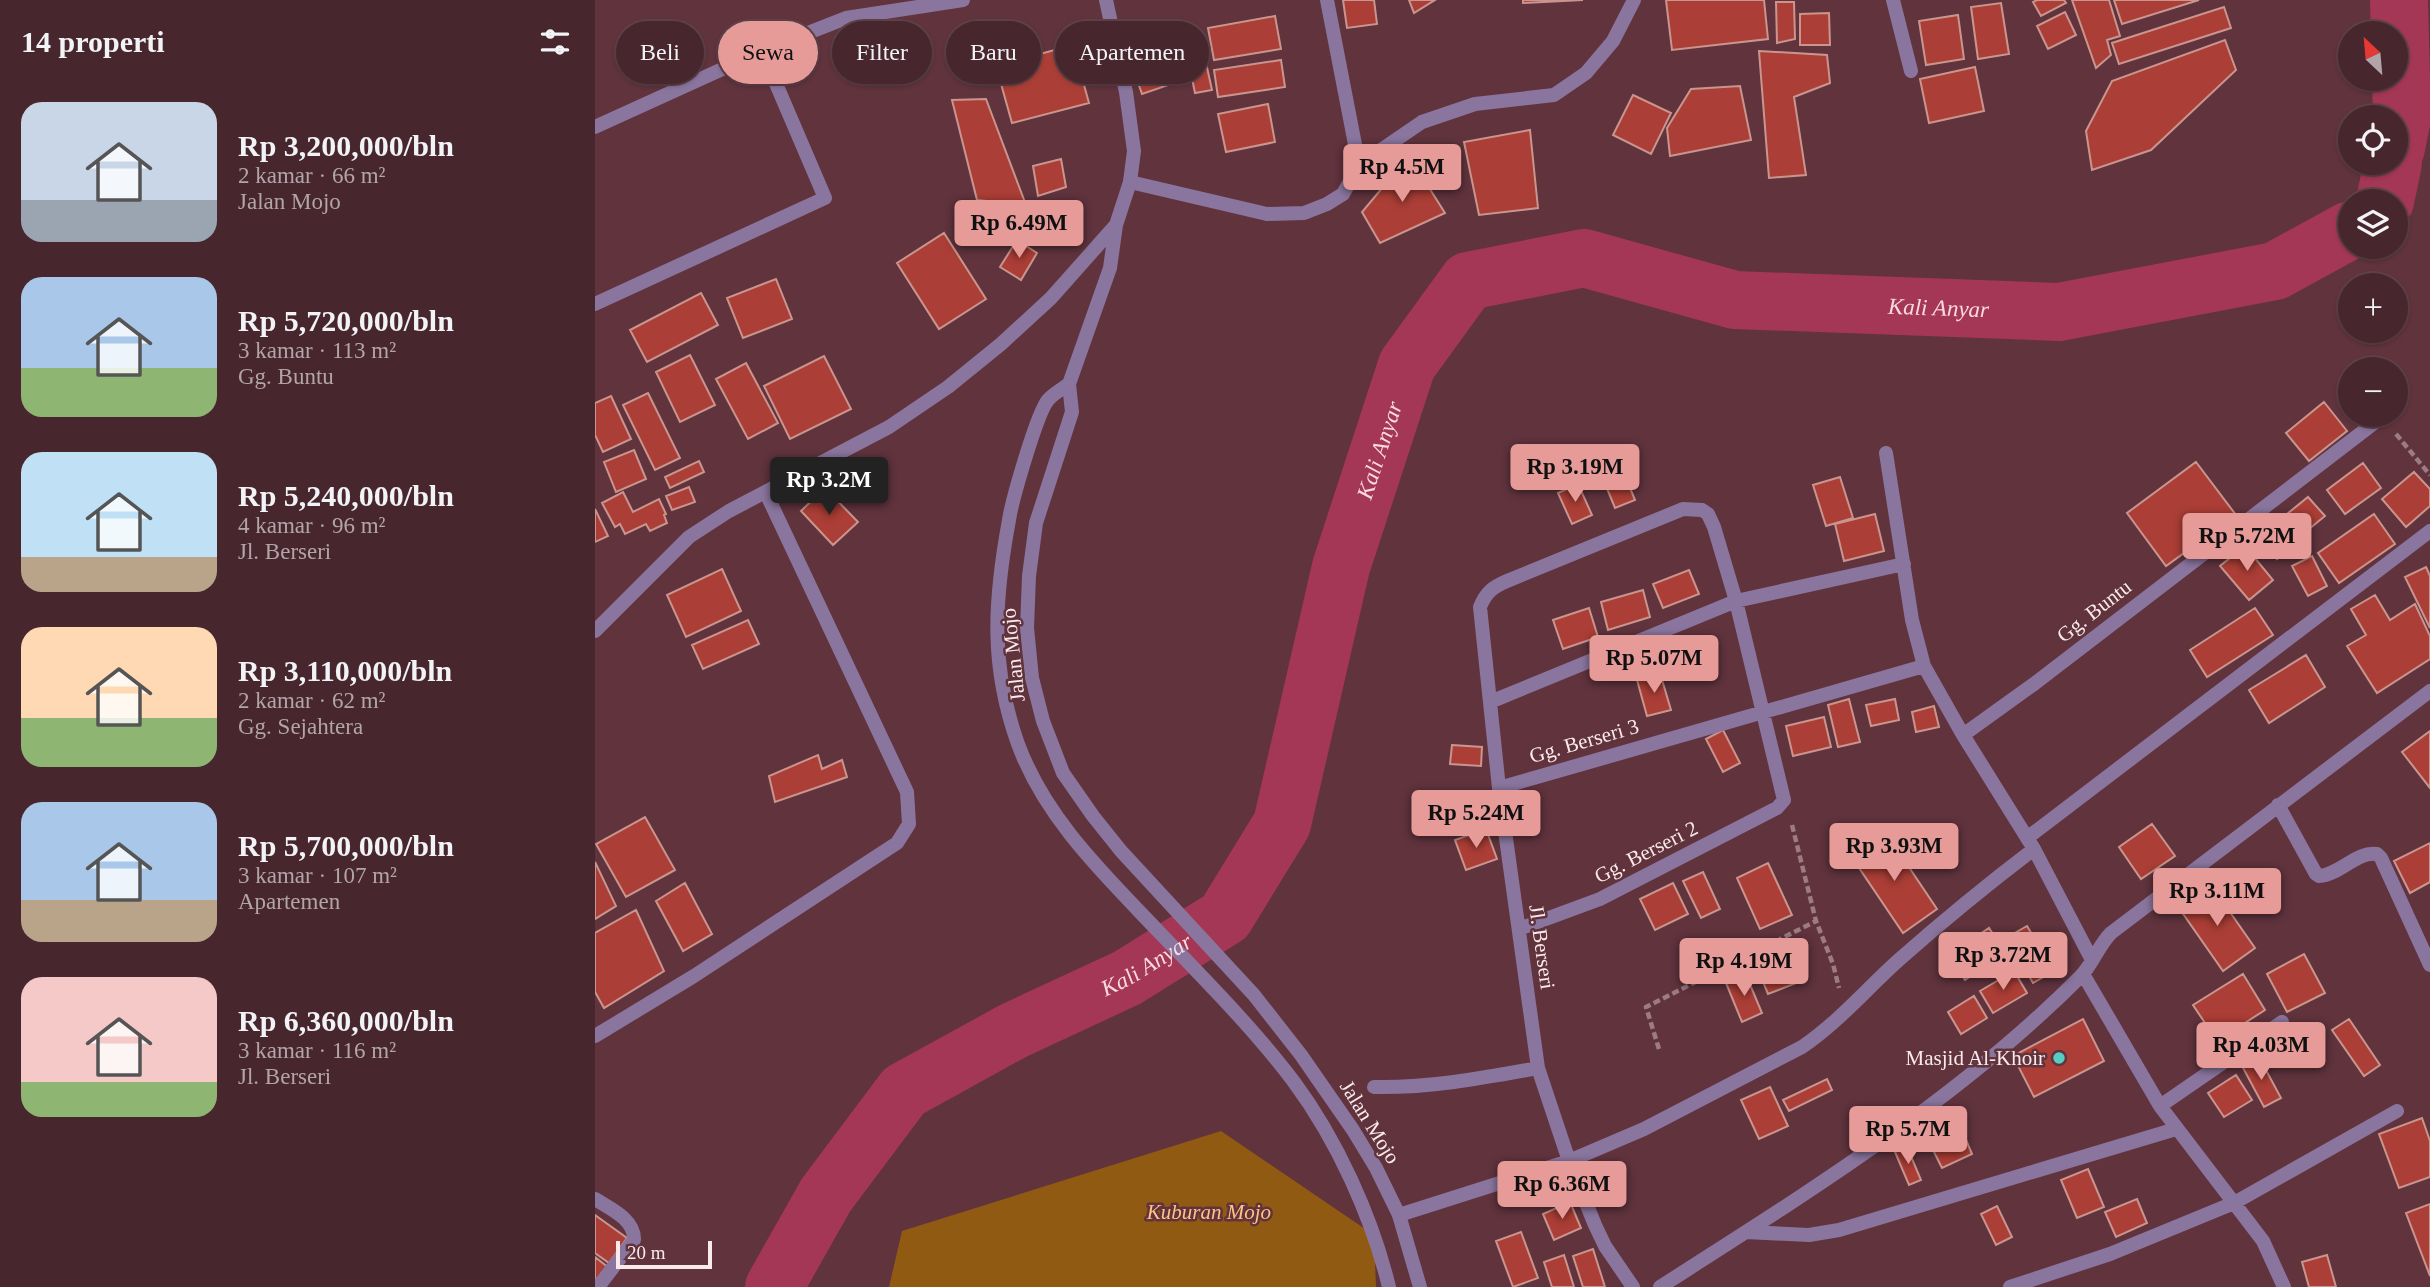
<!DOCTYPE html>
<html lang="id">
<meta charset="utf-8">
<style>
body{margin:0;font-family:"Times New Roman",serif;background:#4f2e36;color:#f1f3f6;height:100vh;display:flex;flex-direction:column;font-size:26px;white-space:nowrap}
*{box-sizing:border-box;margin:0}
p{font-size:23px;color:#b1a5aa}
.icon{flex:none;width:38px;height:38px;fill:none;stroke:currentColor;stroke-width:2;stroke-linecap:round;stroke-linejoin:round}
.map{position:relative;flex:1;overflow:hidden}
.sheet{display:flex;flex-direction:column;background:#48262e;width:595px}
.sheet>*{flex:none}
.hud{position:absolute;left:21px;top:21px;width:665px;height:63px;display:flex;gap:14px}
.needle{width:46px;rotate:334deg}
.controls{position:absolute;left:1743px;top:21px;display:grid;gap:14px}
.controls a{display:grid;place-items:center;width:70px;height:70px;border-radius:50%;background:#48262e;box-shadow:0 2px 5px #0004,0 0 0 2px #60434a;font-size:35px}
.scale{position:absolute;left:21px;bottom:18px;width:96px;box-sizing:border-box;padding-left:7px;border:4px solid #fbeaec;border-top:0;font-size:19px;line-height:24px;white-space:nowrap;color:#fbeaec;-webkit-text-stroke:5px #60333d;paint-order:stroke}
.price{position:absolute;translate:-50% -60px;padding:0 16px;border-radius:7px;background:#e69b98;color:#111;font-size:23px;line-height:46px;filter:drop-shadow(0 2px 4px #0008)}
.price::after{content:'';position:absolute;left:50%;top:42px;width:21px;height:16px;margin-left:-10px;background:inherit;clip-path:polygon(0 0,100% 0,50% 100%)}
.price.current{background:#222;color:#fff}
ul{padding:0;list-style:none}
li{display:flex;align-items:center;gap:21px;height:175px;padding:0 21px}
li span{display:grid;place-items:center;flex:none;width:196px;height:140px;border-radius:21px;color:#555}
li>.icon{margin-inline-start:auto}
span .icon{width:84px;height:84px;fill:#fffc;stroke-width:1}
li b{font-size:30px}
h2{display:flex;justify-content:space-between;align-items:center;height:84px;padding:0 21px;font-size:30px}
.pill{padding:0 24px;border-radius:32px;background:#48262e;box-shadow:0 2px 5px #0004,0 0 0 2px #60434a;font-size:24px;line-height:63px}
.pill.current{background:#e69b98;color:#111}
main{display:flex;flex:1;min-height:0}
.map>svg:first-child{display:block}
.green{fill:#905a13}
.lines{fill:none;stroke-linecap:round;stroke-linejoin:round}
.river{stroke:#a43755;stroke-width:58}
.building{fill:#ab3e36;stroke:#c9958e;stroke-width:2}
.path{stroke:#9d7b82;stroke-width:4.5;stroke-dasharray:7 3.5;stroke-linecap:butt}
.service{stroke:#8a759e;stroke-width:14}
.minor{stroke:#8a759e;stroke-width:14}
.tertiary{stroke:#8a759e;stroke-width:14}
.poi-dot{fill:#56cec3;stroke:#60333d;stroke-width:2.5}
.labels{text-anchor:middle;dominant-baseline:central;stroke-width:5;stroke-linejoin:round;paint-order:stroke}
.street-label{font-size:21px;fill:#fbeaec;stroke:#60333d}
.poi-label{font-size:21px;fill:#fbeaec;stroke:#60333d;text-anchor:end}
.park-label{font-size:21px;font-style:italic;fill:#ffc384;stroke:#60333d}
.water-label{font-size:23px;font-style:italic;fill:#f9dadf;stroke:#60333d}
</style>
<main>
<section class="sheet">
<h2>14 properti<svg class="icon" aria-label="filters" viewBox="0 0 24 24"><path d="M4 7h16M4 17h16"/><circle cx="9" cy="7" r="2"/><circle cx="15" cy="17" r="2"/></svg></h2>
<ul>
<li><span style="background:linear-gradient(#c9d6e8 70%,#9aa5b1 0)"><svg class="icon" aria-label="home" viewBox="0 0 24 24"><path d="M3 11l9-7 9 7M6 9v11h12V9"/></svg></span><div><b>Rp 3,200,000/bln</b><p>2 kamar · 66 m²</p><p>Jalan Mojo</p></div></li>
<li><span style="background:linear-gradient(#a9c7e8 65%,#8fb573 0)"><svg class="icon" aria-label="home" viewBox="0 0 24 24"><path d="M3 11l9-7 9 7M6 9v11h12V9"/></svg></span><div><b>Rp 5,720,000/bln</b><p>3 kamar · 113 m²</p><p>Gg. Buntu</p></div></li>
<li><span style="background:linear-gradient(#bfe0f5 75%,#b9a48a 0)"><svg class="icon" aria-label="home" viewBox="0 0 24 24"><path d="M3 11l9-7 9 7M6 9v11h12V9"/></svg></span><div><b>Rp 5,240,000/bln</b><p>4 kamar · 96 m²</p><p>Jl. Berseri</p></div></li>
<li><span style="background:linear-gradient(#ffd9b3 65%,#8fb573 0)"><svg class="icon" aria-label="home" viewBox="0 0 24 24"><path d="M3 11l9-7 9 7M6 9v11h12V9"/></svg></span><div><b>Rp 3,110,000/bln</b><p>2 kamar · 62 m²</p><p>Gg. Sejahtera</p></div></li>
<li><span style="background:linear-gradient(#a9c7e8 70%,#b9a48a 0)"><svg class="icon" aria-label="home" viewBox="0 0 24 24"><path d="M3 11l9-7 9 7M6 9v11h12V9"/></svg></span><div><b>Rp 5,700,000/bln</b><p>3 kamar · 107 m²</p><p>Apartemen</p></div></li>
<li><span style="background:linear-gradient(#f6c9c9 75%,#8fb573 0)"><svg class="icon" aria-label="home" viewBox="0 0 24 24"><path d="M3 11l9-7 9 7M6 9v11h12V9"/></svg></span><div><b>Rp 6,360,000/bln</b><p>3 kamar · 116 m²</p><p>Jl. Berseri</p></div></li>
</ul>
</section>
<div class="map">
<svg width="1835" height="1287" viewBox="0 0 1835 1287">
<rect width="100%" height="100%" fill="#60333d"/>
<path class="green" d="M626,1131L779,1235L781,1287H294L307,1231Z"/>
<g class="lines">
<g class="river">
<path d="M1801,148L1807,118L1804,0"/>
<path d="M1790,201L1798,163"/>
<path id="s1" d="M179,1287L231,1195L309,1091L418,1031L532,978L630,917L687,824L746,567L812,365L873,281L989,258L1140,300L1464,312L1680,271L1755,230"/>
</g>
</g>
<path class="building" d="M748,0H779L782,24L752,28Z
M814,0H840L819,13Z
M928,0H988L928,3Z
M1071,0H1169L1173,39L1077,50Z
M1442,0H1469L1471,3L1446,16L1438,2Z
M1477,0H1514L1525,36L1512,40L1516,55L1501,68Z
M1519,0H1604L1527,24Z
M1181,2H1199L1200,39L1182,43Z
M1406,3L1414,54L1383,59L1376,7Z
M1629,7L1636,28L1524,64L1517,43Z
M1470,12L1481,35L1453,49L1442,26Z
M1234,13L1235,45H1205V14Z
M1363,15L1369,59L1331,65L1324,21Z
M680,16L686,49L619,60L613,28Z
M573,26L579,46L541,57L534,37Z
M604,31L617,90L600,93L588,34Z
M1630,40L1641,70L1556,150L1497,170L1491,131L1517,81Z
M478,45L494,103L417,123L401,66Z
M1164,51L1232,55L1235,83L1199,97L1211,175L1174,178Z
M580,57L588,80L547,94L539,71Z
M686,60L690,87L623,97L619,70Z
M1380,67L1389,111L1334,123L1325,79Z
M1145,86L1156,140L1075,156L1072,128L1096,89Z
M1038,95L1076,113L1056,154L1018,135Z
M391,99L431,205L382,200L357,100Z
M673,104L680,142L631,152L623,114Z
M935,130L943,208L884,215L869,142Z
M814,156L850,213L785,243L767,212Z
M466,159L471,187L443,196L438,166Z
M349,233L391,299L344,329L302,263Z
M422,240L442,253L426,280L405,267Z
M181,279L197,319L148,338L132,298Z
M106,293L123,325L52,362L35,330Z
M95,355L120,405L85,422L61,372Z
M229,356L256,409L195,439L169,386Z
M151,363L183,423L153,439L121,379Z
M53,393L85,458L60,470L28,405Z
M16,396L36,439L8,452L0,435V403Z
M1729,402L1752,431L1714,461L1691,433Z
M39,450L51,479L21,492L9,462Z
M104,461L109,472L75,488L70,477Z
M1601,462L1641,515L1571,566L1532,513Z
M1768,463L1786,488L1750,514L1732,490Z
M1026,466L1040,500L1020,508L1006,474Z
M1819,472L1835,489V506L1811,527L1787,499Z
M1245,477L1258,518L1231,526L1218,485Z
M983,484L997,515L977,524L963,493Z
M94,487L100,502L77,510L71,496Z
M230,488L263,522L238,545L206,511Z
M28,492L38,512L64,499L71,514L69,515L72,523L55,531L51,524L30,534L25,524L20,527L7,503Z
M1713,497L1730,516L1708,534L1692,514Z
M0,509L13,536L0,542Z
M1280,514L1289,551L1249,561L1240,524Z
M1779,514L1800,544L1744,583L1723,553Z
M1688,520L1705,542L1682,559L1665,537Z
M1650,546L1678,580L1654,600L1625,566Z
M1717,556L1732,586L1713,596L1697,566Z
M1831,567L1835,576V628L1810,577Z
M127,569L146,611L91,637L72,595Z
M1094,570L1104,594L1068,608L1058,584Z
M1048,590L1055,617L1013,630L1006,602Z
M1780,595L1795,620L1820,604L1835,636V659L1782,693L1752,646L1771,635L1756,609Z
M994,608L1003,637L968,649L958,620Z
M1660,608L1678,635L1612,677L1595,650Z
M153,620L164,644L108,669L97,645Z
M1711,655L1730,687L1674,723L1654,690Z
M1065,673L1076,710L1052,716L1042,680Z
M1254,699L1265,742L1243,747L1233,705Z
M1300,699L1304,720L1276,726L1271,705Z
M1339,706L1344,727L1321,732L1317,712Z
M1229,717L1236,747L1198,756L1191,726Z
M1128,730L1145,763L1128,772L1111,739Z
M1835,731V788L1807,752Z
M857,745L887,747L886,766L855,764Z
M223,755L227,769L247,760L252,777L180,802L174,776Z
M50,817L80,870L31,897L1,844Z
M1557,824L1580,856L1546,879L1524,847Z
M891,829L902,859L871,870L860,840Z
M1291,833L1342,909L1308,933L1256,856Z
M1835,843V882L1815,893L1799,861Z
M0,862L21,906L0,919Z
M1173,863L1197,915L1165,929L1142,878Z
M1108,872L1125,909L1106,918L1088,881Z
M90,883L117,934L88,951L61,901Z
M1078,883L1093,914L1060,930L1045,899Z
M1616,885L1660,948L1628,971L1584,908Z
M41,910L69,971L9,1008L0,992V933Z
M1432,926L1459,971L1438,983L1411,938Z
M1394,928L1411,953L1370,980L1353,956Z
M1709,954L1730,993L1692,1012L1672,974Z
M1202,963L1209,980L1173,994L1166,977Z
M1419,971L1432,993L1398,1013L1385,991Z
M1648,974L1670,1010L1622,1041L1598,1005Z
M1151,975L1167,1013L1147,1022L1131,983Z
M1379,996L1392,1018L1366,1034L1353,1012Z
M1488,1019L1509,1061L1439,1097L1418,1056Z
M1754,1019L1785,1065L1769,1076L1737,1030Z
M1664,1057L1686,1098L1669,1107L1647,1066Z
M1641,1075L1657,1100L1629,1117L1613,1093Z
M1232,1079L1237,1090L1194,1111L1188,1100Z
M1175,1087L1193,1126L1164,1139L1146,1100Z
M1827,1118L1835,1141V1177L1804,1188L1784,1134Z
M1369,1135L1377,1154L1347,1168L1338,1150Z
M1312,1147L1326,1180L1314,1185L1300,1152Z
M1493,1169L1509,1207L1482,1218L1466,1180Z
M1542,1199L1552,1223L1521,1237L1510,1212Z
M975,1202L986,1228L959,1240L948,1214Z
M1835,1204V1276L1811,1213Z
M1402,1206L1417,1237L1401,1245L1386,1214Z
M0,1215L32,1238L14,1263L0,1253Z
M926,1232L943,1278L918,1287L901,1241Z
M998,1249L1010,1287H988L978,1256Z
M969,1255L979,1287H957L949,1262Z
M1732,1255L1741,1287H1714L1707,1262Z
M0,1257L14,1268L0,1286Z"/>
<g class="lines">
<path class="path" d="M1801,434L1835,475
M1197,825L1221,921L1238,964L1244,988
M1064,1049L1051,1007L1221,921"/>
<path class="service" d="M0,127L167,51L251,18L368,0
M0,304L230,198L167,51"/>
<path class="minor" d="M1298,0L1316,71
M764,165L827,122L880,104L959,95L991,73L1018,41L1039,0
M535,182L672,214L709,213L732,204L748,194L764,165L732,0
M1291,453L1317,620L1329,666L1368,735L1439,849L1497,960
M895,702L1141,601L1309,564
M1368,735L1439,684L1787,417
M904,788L1329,666
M1683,805L1721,874L1724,876C1745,875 1761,851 1782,854L1786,858L1835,965
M1432,838L1835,531
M924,929L1005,899L1182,808L1189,800L1141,601L1119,527L1113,514L1107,510L1088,509L912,581C898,587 891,592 885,607L904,788L943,1068L974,1161L1000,1225L1010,1246L1038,1287
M1488,974L1565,1106L1668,1241L1689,1287
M0,1036L99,976L302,843L314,824L312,792L171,493
M779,1087C835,1088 888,1078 943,1068
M1565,1106L1687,1022
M0,1199C14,1208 40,1219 39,1240L3,1287
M804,1215L974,1161L1049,1129L1207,1047C1244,1022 1273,987 1306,958C1349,920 1393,884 1439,849
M1151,1232L1214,1235L1244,1230L1581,1129
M1065,1287C1212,1193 1361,1101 1485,977C1498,964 1503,946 1516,933L1835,691
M1415,1287L1515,1254L1639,1203L1802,1111"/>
<path class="tertiary" d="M511,0L531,92L539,151L535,182L521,225L515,268L474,384L477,412L441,523L434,576L432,628L437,678L448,721L468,773L498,816L526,851L659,995L706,1055L758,1130L781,1168L804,1215L825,1287
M474,384C467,389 458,394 453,400C442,413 417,500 414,520C399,601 395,666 423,744C451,820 511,876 565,933C611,981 659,1029 699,1082C742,1140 777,1217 794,1287
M0,631L94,537L134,511L294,427L353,387L406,344L456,298L520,226"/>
</g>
<circle class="poi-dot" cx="1464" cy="1058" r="7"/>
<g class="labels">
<g class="street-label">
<text transform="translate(1499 611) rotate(-38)">Gg. Buntu</text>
<text transform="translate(418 655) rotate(-96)">Jalan Mojo</text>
<text transform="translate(989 741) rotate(-16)">Gg. Berseri 3</text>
<text transform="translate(1051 852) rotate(-27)">Gg. Berseri 2</text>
<text transform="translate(947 947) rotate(82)">Jl. Berseri</text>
<text transform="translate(775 1122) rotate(58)">Jalan Mojo</text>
</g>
<g class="poi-label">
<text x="1450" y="1058">Masjid Al-Khoir</text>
</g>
<g class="park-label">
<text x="614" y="1212">Kuburan Mojo</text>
</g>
<g class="water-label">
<text stroke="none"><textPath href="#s1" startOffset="1769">Kali Anyar</textPath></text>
<text stroke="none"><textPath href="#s1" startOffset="1097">Kali Anyar</textPath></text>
<text stroke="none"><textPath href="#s1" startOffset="509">Kali Anyar</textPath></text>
</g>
</g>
</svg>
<div class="controls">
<a><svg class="needle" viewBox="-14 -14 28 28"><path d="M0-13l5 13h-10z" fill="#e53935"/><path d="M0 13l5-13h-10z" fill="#b1a5aa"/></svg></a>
<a><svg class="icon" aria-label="locate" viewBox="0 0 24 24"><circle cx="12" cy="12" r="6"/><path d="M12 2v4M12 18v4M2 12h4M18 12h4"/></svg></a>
<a><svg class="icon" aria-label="layers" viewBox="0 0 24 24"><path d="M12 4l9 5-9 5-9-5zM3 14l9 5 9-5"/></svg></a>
<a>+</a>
<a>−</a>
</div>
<div class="scale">20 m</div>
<b class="price" style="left:807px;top:204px">Rp 4.5M</b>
<b class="price" style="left:424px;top:260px">Rp 6.49M</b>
<b class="price" style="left:980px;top:504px">Rp 3.19M</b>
<b class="price current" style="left:234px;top:517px">Rp 3.2M</b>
<b class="price" style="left:1652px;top:573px">Rp 5.72M</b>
<b class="price" style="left:1059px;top:695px">Rp 5.07M</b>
<b class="price" style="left:881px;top:850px">Rp 5.24M</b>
<b class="price" style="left:1299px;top:883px">Rp 3.93M</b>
<b class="price" style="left:1622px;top:928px">Rp 3.11M</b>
<b class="price" style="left:1408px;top:992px">Rp 3.72M</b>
<b class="price" style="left:1149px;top:998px">Rp 4.19M</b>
<b class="price" style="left:1666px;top:1082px">Rp 4.03M</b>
<b class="price" style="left:1313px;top:1166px">Rp 5.7M</b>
<b class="price" style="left:967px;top:1221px">Rp 6.36M</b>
<div class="hud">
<a class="pill">Beli</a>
<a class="pill current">Sewa</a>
<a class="pill">Filter</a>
<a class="pill">Baru</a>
<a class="pill">Apartemen</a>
</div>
</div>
</main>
